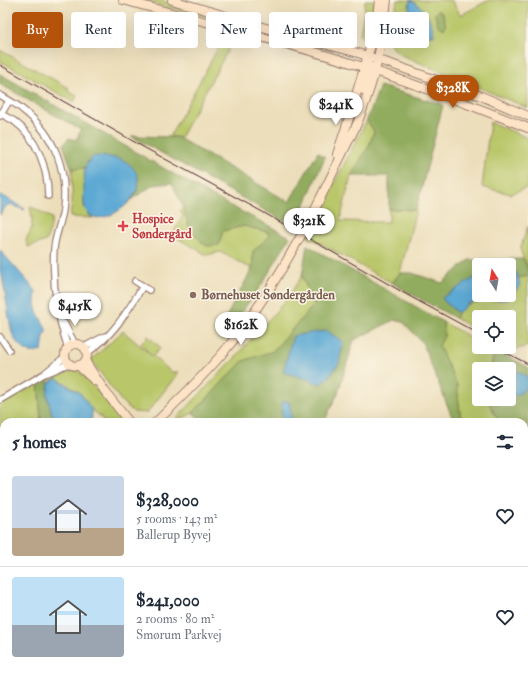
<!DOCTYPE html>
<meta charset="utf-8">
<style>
body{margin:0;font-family:"IM FELL Double Pica",serif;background:#f6f6f7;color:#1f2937;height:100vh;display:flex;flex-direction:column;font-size:15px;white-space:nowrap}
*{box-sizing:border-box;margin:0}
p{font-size:13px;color:#747a83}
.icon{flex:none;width:22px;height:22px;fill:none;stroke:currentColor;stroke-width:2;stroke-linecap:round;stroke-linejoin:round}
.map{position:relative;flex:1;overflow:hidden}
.panel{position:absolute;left:0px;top:418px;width:528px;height:256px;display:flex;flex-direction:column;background:#fff;border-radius:12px 12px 0 0;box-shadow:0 4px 16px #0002}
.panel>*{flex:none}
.top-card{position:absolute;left:12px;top:12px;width:504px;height:36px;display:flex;gap:8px}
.needle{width:26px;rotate:349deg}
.controls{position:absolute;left:472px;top:258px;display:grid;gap:8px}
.controls a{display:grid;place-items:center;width:44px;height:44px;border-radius:4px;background:#fff;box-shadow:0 4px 16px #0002;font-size:20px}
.price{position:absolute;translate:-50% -34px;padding:0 9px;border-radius:14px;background:#fff;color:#222;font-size:13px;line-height:26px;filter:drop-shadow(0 1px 2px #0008)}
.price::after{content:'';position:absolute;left:50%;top:24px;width:12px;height:9px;margin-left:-6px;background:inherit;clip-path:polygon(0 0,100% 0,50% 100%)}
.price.active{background:#b45309;color:#fff}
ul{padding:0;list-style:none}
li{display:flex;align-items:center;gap:12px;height:100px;padding:0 12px}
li+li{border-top:1px solid #e0e1e3}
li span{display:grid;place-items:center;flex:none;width:112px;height:80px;border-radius:4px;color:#555}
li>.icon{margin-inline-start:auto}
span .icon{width:48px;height:48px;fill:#fffc;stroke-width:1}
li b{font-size:17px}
h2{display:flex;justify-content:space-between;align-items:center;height:48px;padding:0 12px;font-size:17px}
.tag{padding:0 14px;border-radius:4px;background:#fff;box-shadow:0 4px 16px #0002;font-size:14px;line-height:36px}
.tag.active{background:#b45309;color:#fff}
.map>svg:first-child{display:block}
.green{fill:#b9c76a;stroke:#82734a}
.forest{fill:#92ac5e;stroke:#6e6644}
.water{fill:#5ba9d4;stroke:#526480}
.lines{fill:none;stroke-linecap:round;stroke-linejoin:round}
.street-casing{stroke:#9b7e72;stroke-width:8}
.secondary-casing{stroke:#9b7e72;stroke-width:10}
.street{stroke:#fff;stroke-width:5.5}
.secondary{stroke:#fee4c6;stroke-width:8}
.tram{stroke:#4a1f2b;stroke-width:1}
.secondary-bridge-casing{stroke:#9b7e72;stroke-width:10;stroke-linecap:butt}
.secondary-bridge{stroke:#fee4c6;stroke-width:8}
.health-dot{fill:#e0444e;stroke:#fcf5e5;stroke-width:1.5}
.education-dot{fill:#8d6e63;stroke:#fcf5e5;stroke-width:1.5}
.labels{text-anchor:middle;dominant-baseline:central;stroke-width:3;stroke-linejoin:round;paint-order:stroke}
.health-label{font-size:13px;font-weight:bold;fill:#be3a42;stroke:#fcf5e5;text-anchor:start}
.education-label{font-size:13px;font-weight:bold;fill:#785e54;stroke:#fcf5e5;text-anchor:start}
</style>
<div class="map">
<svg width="528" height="674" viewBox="0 0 528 674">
<rect width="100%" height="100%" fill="#fcf5e5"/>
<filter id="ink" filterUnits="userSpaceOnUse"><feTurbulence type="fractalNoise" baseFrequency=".025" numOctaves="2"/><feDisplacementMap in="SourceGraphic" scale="8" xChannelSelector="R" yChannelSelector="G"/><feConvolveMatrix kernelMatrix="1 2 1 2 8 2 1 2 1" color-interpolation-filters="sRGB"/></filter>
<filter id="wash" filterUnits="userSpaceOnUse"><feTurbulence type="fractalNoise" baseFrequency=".012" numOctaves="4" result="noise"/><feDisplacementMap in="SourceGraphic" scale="16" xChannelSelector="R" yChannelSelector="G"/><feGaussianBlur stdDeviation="0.9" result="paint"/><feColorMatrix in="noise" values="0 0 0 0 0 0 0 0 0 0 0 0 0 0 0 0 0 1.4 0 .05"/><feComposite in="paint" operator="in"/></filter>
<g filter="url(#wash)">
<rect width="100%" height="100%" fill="#ecdeba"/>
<path class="green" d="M138,0H160L244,26L323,48L322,49L306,46L223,22Z
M365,0H375L367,41H363L364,37L360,35L364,12Z
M397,0H451L461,15L489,0H528V108L401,55L391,46V40Z
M225,35L235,37L180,138L170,136Z
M0,50L69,88L67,91L77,96L74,102L0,61Z
M367,120L374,132L369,146L351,176L340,221L389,222V209L416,210L400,273L392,283L307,236Z
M490,122L528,138V187L511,194L482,187Z
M85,168L84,207L89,215L93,218L70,217L72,203V169Z
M30,206L52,218L50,231L46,241L28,247L26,240L32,227V218Z
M183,207L190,230L223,231L244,226L268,232L269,237L253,251V262L252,269L220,252L207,255L172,235L183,216L180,210Z
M528,226V270L520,249Z
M302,276L314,305L273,351L243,361L193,413L173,422L234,359L285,301Z
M528,276V346L513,350L507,347H509V317H479V332L455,318C464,298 489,300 508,300L518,278Z
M443,322L479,342V347H488L494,350L491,369H479V399H487L499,422H461L457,385L438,346L444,336Z
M123,331L152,356L141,344L148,336L161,348L153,356L171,372H179L147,413L134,412L122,402L91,360Z
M66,368L78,370L97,390L123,422H103L102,418L92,410L80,393L56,378L49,383L43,378Z
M38,382L41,420L34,422H4V430L0,431V403L29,389Z
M524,455L528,456V625L524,612Z"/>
<path class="forest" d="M438,10L443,14L446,25L444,29L438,25L435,15Z
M0,74L212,196L290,237L262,284L233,324L225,319L252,269L253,262V251L269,237L268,232L244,226L223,231L219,245L206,246L190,230L183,207L172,183L153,185L130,201L136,193L138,186L88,161L85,168L72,169L63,145L69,138L76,140L81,130L0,84Z
M380,86L443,105L416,210L389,209V176H351L369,146L374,132L367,120Z
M131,136L177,137L289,202L318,152L325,157L295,227Z
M307,245L443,322L444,336L439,346L457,385L461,422H454L422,342L403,322L394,320L354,340L338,393L324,422H204L193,413L243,361L273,351L314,305L302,276Z
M524,259L528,270V276L518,278L517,273L509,271V265H479V275L443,300L458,313L455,318L392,283L400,273H412L442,283L469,260Z
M494,350L528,367V456L524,455V422H499L487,399H509V369H491Z
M43,378L49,383L47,395L54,422H34L41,420L38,382Z
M4,540V577L2,580L4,585V670H6L7,674H0V543Z
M124,670H265L259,674H130L127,671Z"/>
<path class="water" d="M410,0C424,6 432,20 434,35C416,38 406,15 410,0Z
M94,156C109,157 126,156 135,171C153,197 94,236 85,208C83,202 84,193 84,186C85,172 82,166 94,156Z
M0,194L25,209L24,210L10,204L6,206L0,215Z
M0,250L36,291C36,297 34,302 36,307C37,315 46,324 46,331C46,333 44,336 44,337C43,342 43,346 42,350C29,358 16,345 12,333C11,328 10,323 9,318C7,303 4,289 2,275L0,272Z
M509,271L517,273L520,285L508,300H490L469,303L458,313L443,300V297L479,275V295H509Z
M327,331L343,342L339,363L328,378L320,384L304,378L283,372L293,336L309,333Z
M517,371L528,377V385L521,393L514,396L509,393V378Z
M56,378L80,393L92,410V416L91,422H54L47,395L49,383Z
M284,401L289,402C292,409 289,413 293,420L291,422H286C279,414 282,411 282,402Z
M6,670H124L127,671L130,674H7Z"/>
</g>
<g filter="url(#ink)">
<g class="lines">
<defs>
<path id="street" d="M0,95C8,100 17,104 23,110C55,135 68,170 63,210C61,223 55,236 54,249C52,282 57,317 68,348
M0,113C4,116 9,118 14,121C37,138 48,168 48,196
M0,116L9,101
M135,281L149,290
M61,321L64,323L75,344
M0,337L9,350
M84,347L105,336
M87,353C113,336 127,312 143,286
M46,372L66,356
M0,400L44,374L50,372L70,363
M0,508L4,517"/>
<path id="secondary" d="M123,0C200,21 278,40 354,64C413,83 471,105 528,128
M172,0L276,31L358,53L394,65L481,96L528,116
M363,90L370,69L369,65
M337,154L350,115L371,45L377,17L379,0
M306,227L357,124C364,107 370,89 375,71C381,48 384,24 387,0
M65 355a11 11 0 1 1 22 0a11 11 0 1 1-22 0Z
M85,361L104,390L129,422
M79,365L82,369L95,381
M156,422C179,400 201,378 222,354C250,321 274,284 295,246
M0,535L4,532"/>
</defs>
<use href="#street" class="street-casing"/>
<use href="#secondary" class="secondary-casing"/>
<use href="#street" class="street"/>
<use href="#secondary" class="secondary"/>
<path class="tram" d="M0,65L145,148L259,210L411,297L479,334
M495,347L528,364"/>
<defs>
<path id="secondary-bridge" d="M295,246L306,227"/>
</defs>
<use href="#secondary-bridge" class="secondary-bridge-casing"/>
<use href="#secondary-bridge" class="secondary-bridge"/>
</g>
</g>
<path class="health-dot" d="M121 220h4v4h4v4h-4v4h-4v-4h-4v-4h4z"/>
<circle class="education-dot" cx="193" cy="295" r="4"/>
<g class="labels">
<g class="health-label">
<text x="132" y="219">Hospice<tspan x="132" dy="15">Søndergård</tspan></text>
</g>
<g class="education-label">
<text x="201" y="295">Børnehuset Søndergården</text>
</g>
</g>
</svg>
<div class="controls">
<a><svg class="needle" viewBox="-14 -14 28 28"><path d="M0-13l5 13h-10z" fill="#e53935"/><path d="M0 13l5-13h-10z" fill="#747a83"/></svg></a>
<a><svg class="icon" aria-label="locate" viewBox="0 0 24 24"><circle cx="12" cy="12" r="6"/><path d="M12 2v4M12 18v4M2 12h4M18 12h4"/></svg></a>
<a><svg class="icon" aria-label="layers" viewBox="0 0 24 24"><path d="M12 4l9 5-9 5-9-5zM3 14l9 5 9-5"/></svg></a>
</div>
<b class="price active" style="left:453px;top:109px">$328K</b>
<b class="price" style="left:336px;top:126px">$241K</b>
<b class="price" style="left:309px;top:242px">$321K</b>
<b class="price" style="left:75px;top:327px">$415K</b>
<b class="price" style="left:241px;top:346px">$162K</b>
<div class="top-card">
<a class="tag active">Buy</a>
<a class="tag">Rent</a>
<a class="tag">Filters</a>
<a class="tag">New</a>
<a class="tag">Apartment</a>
<a class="tag">House</a>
</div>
<section class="panel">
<h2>5 homes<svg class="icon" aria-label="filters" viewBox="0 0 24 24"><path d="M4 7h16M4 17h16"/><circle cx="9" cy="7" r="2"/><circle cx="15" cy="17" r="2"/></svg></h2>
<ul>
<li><span style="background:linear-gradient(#c9d6e8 65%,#b9a48a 0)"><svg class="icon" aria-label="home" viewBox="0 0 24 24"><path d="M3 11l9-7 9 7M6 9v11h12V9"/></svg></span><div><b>$328,000</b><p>5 rooms · 143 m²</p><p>Ballerup Byvej</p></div><svg class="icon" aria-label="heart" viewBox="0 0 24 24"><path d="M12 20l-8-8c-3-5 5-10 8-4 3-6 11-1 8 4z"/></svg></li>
<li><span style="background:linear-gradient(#bfe0f5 60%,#9aa5b1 0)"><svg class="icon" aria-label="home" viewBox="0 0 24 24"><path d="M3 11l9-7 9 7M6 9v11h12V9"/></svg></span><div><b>$241,000</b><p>2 rooms · 80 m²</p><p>Smørum Parkvej</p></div><svg class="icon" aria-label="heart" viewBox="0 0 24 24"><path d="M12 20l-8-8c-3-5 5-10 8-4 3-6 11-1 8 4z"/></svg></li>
</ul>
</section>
</div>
